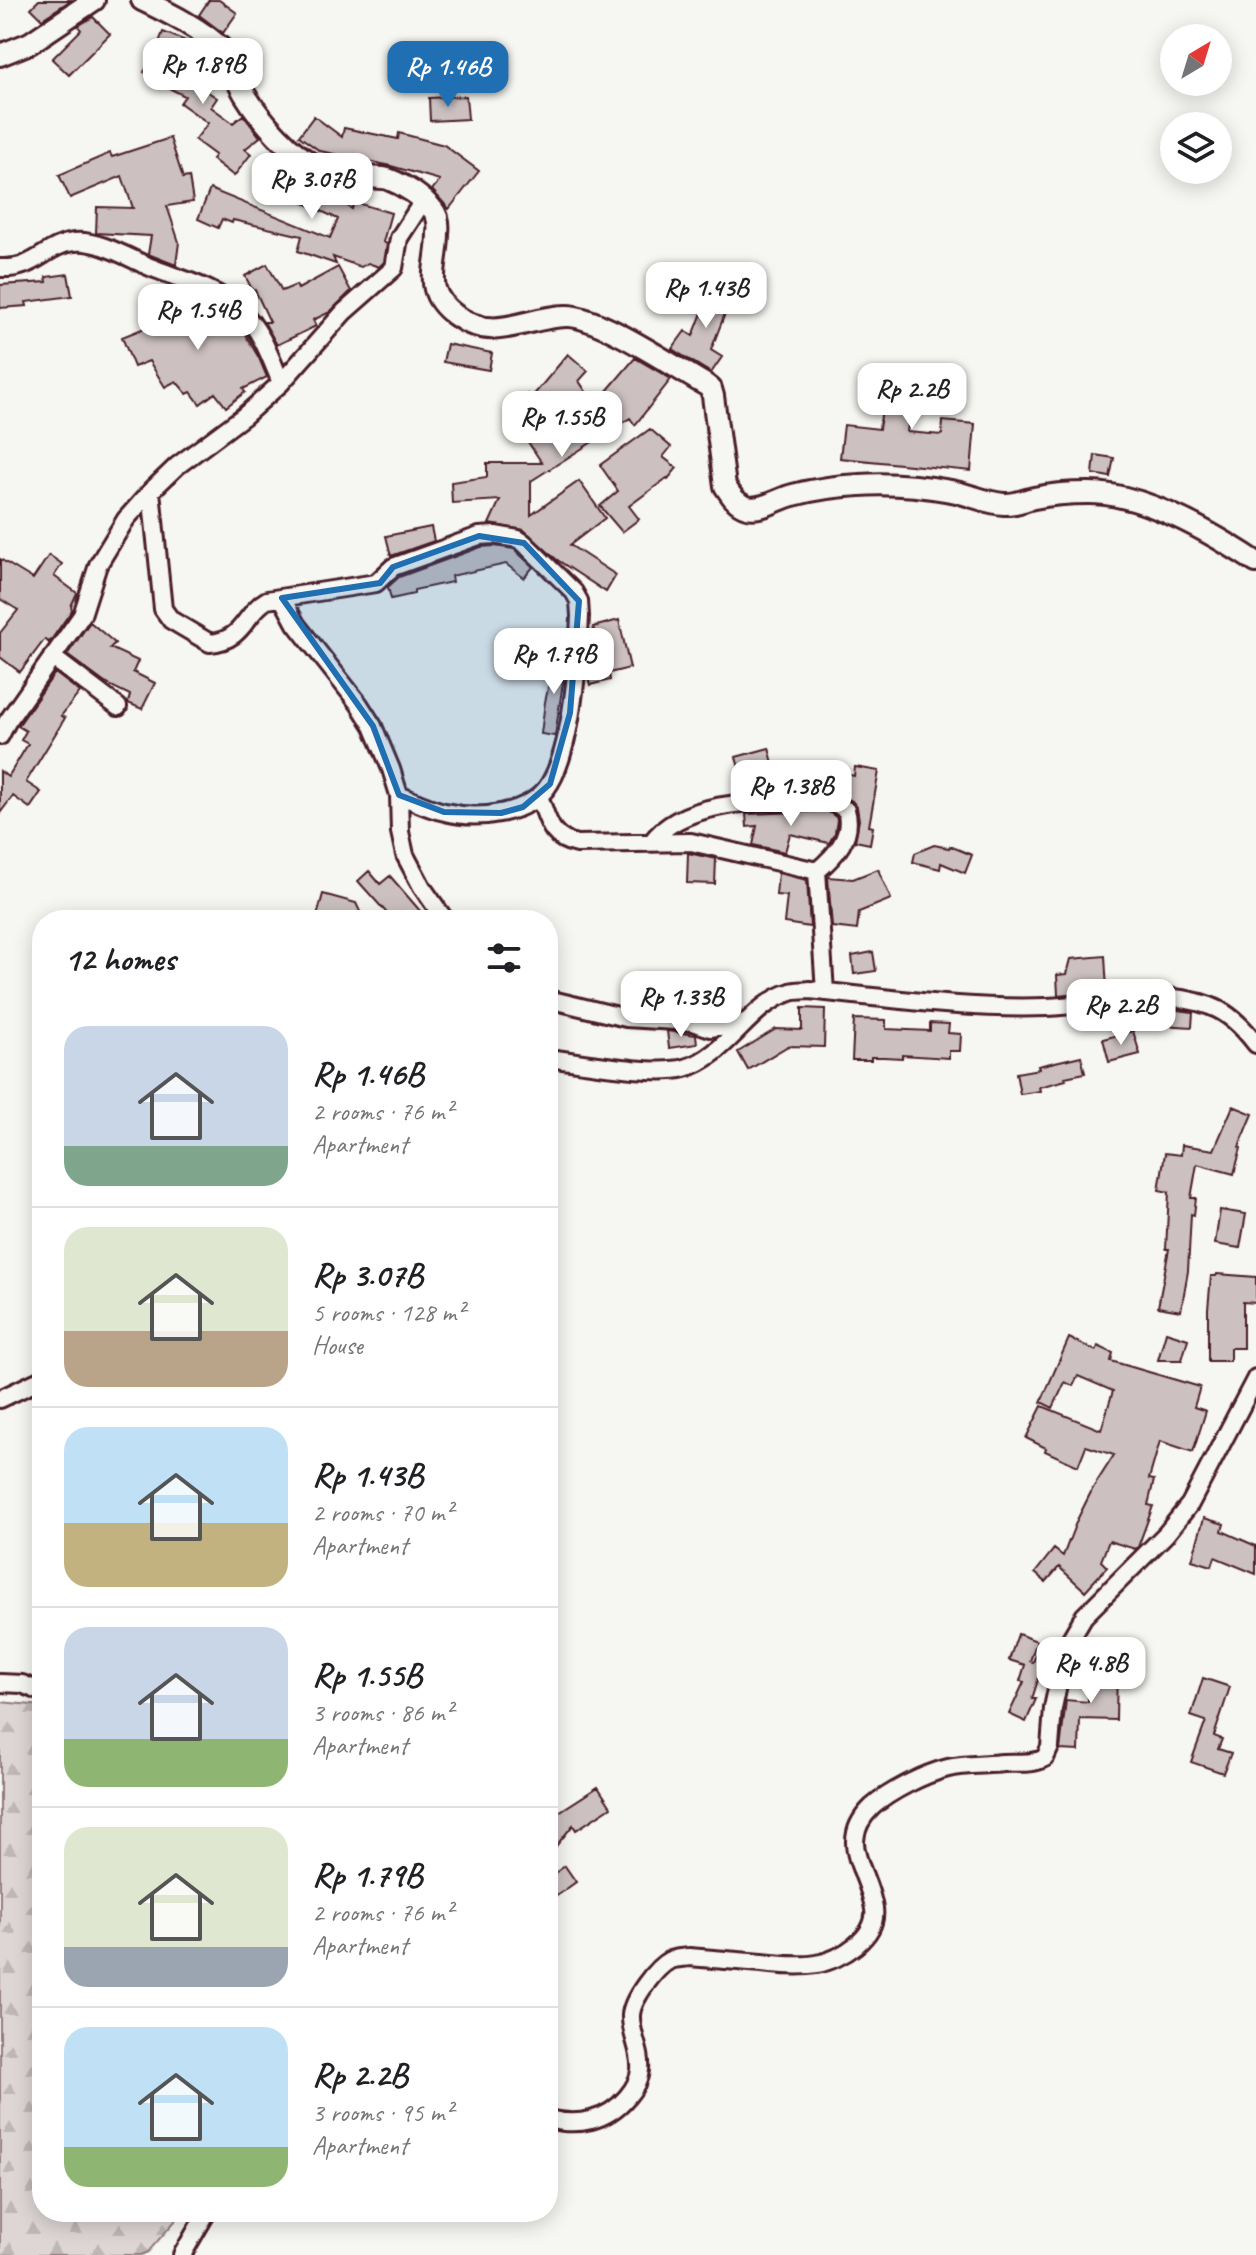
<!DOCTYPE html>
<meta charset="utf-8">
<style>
body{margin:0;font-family:Caveat,sans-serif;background:#f2f2f2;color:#202124;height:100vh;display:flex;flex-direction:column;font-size:30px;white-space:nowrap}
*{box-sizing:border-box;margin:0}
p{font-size:26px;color:#757577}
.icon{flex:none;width:44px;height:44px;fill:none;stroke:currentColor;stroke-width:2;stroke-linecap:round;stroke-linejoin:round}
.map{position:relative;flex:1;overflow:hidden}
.drawer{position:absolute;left:32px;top:910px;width:526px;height:1312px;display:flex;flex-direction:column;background:#fff;border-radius:32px;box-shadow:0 4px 20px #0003}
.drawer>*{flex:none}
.needle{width:52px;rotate:38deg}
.tools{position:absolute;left:1160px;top:24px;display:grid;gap:16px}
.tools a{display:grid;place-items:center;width:72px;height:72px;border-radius:50%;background:#fff;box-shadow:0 4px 20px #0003;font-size:40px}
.price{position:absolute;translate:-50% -68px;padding:0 18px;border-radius:16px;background:#fff;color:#222;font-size:26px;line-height:52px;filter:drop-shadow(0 2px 4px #0008)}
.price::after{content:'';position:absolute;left:50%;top:48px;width:24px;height:18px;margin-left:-12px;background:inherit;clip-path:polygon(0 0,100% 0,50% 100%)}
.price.current{background:#1f6fb2;color:#fff}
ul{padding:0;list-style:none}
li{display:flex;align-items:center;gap:24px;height:200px;padding:0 32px}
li+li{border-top:2px solid #e0e0e0}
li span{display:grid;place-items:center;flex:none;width:224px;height:160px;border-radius:24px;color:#555}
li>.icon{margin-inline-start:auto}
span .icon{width:96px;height:96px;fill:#fffc;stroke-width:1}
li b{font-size:34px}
h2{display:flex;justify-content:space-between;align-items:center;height:96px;padding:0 32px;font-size:34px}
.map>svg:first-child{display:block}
.forest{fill:url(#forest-firs);stroke:#947a80;stroke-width:2}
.building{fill:#ccc1c0;stroke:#4a1f2b;stroke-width:2}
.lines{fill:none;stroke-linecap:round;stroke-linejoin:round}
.minor-casing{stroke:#4a1f2b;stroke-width:22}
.tertiary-casing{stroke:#4a1f2b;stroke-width:26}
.minor{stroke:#f6f6f2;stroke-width:16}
.tertiary{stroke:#f6f6f2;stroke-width:20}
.marked{fill:#1f6fb2;fill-opacity:0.2;stroke:#1f6fb2;stroke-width:6;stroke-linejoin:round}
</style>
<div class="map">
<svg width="1256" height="2255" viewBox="0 0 1256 2255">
<defs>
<pattern id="forest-firs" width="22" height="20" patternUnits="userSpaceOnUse" patternTransform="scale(2)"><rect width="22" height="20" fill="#ddd6d5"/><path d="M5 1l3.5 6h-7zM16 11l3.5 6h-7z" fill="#bfb7b7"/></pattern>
</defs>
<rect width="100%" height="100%" fill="#f6f6f2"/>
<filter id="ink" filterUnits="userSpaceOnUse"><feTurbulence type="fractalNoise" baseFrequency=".0125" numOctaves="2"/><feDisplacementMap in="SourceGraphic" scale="16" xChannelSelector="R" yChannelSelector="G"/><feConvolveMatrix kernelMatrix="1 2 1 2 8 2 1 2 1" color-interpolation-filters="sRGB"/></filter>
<g filter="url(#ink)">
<path class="forest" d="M0,1702L42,1706V2212H183L148,2252L141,2255H0Z"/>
<path class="building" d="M39,0H71L42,19L31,8Z
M209,0H219L237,13L223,33L199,15Z
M93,17L110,34L69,75L52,59L81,30L78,26Z
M163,32L191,43L182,68L192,73L189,79L217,98L211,107L233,123L243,115L260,137L245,149L251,154L234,176L212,159L215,155L195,140L208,123L180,103L185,96L167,87L169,84L144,72L155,53Z
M466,96L468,119L430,121L429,98Z
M314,116L342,137L344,128L398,139L399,133L444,145L479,171L449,209L432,190L440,180L391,166L320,151L299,136Z
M170,138L183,178L189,177L193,202L167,206L179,242L176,265L148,254L151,236L96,233L97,207L133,208L122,176L70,198L59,175L110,153L112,157Z
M276,167L310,183L312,180L352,209L354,202L391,213L383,242L387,244L384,262L379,267L368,263L361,267L333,257L336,264L298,251L302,236L233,220L232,223L222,219L218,228L198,219L210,189L330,238L338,219L267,185Z
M267,264L282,291L296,285L298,289L338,267L351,291L330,312L313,320L316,326L277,345L264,322H270L255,290L253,291L245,276Z
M68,274L72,296L26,302L27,306L0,308V285L47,282L46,277Z
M714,282L734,290L711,350L722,357L711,373L672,349L685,331L693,336Z
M172,287L186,292L185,308L215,305L222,310L223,326L239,324L259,358L267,377L243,389L245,392L226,407L215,393L200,404L191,392L187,394L176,381L165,387L149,361L134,367L122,337L170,318Z
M447,344L492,353L489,370L443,362Z
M568,354L588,371L579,381L595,405L635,358L671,379L635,425L630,418L531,481V515L579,481L605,518L570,545L616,575L606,592L556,559L524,530L489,524L500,500L452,503L451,482L487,477V463H542L522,433L507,422L527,394L532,397Z
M887,376L957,385L953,408L911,401L907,432L942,435L943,421L975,424L971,471L840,458L844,425L879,429Z
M650,429L671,447L663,457L677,468L668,479L667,478L629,506L639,519L622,532L600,506L618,491L600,465Z
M1095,455L1114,458L1110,477L1093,474Z
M431,527L434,541L391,556L386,536Z
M494,546L514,549L533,567L524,578L506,564L451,576L452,582L414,590V594L391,599L388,587L399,577L481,547Z
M49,555L62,564L54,576L77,593L71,606L72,610L49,643L45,639L20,672L0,657V633L18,610L0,599V559L33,579Z
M619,620L630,668L609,673L610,680L590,685L587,674L588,659L602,662L593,627Z
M90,622L115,643L110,648L138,661L133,672L155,683L142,709L128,703L130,695L105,683L67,655Z
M556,652L567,655L555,736L541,734L545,702Z
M55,673L80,692L61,716L65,718L26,782L41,792L30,808L13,796L0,813V771L8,777L28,744L21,740L26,731L18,726Z
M769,748L776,774L743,783L736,757Z
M813,765L854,776L855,767L879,771L869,826L873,827L870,844L855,841L859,820L857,807L852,801L831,789H807Z
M827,811L836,817L837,820L835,833L829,843L790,834L785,852L753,845L757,826L747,827L746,814Z
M934,845L949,848L950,846L972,855L965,873L941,863L940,869L913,862L915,853Z
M688,853L716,859L715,884L687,883Z
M878,869L891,899L859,912L857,930L832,927L828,877L853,879Z
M369,871L380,884L390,876L428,920H393L358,881Z
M778,873L807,880L810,927L784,923L787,896L776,895Z
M323,894L356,903L364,920H316Z
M873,952L876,971L854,974L852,956Z
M1105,956L1107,990L1058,995L1057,975L1067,974L1071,959Z
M736,985L741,1012L711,1017L694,1011L677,1010L678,1001H704L701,993Z
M802,1008L825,1009L824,1047L788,1046L748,1070L738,1052L776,1029L802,1030Z
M1162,1008L1193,1012L1192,1027L1161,1025Z
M854,1019L886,1020V1029L930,1031V1023L949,1024L948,1033L961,1034L960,1051H949V1058L902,1055V1058L884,1057H871V1060H852Z
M667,1031L696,1035L697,1044L669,1048Z
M1133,1031L1140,1054L1109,1062L1103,1039Z
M1081,1056L1085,1073L1065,1077L1066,1080L1039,1087L1040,1091L1020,1094L1016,1073L1039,1069L1038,1066Z
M1233,1106L1253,1114L1239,1147L1241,1148L1234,1174L1197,1164L1191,1198H1196L1194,1215L1191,1214L1188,1271L1181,1311L1158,1307L1169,1249H1166L1169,1192L1159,1190L1165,1153L1181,1155L1182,1145L1214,1150Z
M1220,1210L1246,1214L1240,1248L1215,1244Z
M1217,1274L1256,1277V1303L1243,1302V1348H1230V1361H1208V1309L1211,1276H1216Z
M1166,1332L1188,1339L1182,1360H1158Z
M1069,1338L1096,1351L1098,1346L1113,1353L1111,1361L1200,1387L1194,1407L1206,1411L1193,1452L1160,1441L1149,1479L1154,1480L1148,1505L1153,1506L1138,1547L1135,1549L1109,1541L1101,1561L1107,1567L1085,1591L1059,1567L1046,1582L1035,1573L1054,1549L1063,1556L1077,1520L1093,1488L1114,1455L1086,1446L1078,1466L1045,1451L1046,1448L1026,1438L1042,1406L1101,1430L1113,1391L1078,1376L1073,1386L1065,1382L1053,1408L1041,1402Z
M1204,1518L1224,1524L1222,1531L1256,1546V1574L1215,1557L1212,1566L1192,1560Z
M1018,1634L1037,1641L1030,1661L1033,1662L1036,1655L1045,1658L1032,1699H1036L1026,1722L1009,1714L1024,1682L1020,1681L1025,1665L1009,1660Z
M1088,1666H1117L1116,1720L1080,1719L1079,1751L1060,1750L1066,1700L1088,1702Z
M1203,1678L1230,1687L1214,1736L1222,1739L1218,1749L1231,1753L1223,1773L1191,1762L1206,1721L1191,1716Z
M598,1787L611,1807L576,1830L573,1825L548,1856V1819Z
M565,1866L576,1882L548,1902V1878Z"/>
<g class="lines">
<defs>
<path id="minor" d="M0,268C36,270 45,245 74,242C97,239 129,258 150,267C180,279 214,287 239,309C261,329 270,356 281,383L244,416L177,466L151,491L126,519L98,565L82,615L7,722L0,736
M281,383L344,312L394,268L399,238L423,201
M151,491L163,609L171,620L210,643C245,640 244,613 267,600L376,583L393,567L479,536L495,535L518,539L524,543L574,592L579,601L580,616C578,660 572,746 550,783C531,815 478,820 445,812C429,809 414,801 399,795
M282,598L296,624L359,704L373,726L391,769L399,795L400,832L405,855L422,887L445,920
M52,657L118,707
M539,796C548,820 550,839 577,844L691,842L817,871L825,992
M651,843C685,795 777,802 830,800L846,810C854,836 835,856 817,871
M548,999L626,1018L693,1022L710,1028L746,1022
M548,1058C581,1062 655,1076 685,1068C728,1056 749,1004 791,992C796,990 804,991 809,990C886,998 970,1010 1047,1007C1100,1005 1158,986 1210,1006C1230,1013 1244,1028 1256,1044
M0,1399L42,1379
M0,1683L22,1684L42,1692
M548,2119C578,2127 607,2121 627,2097C634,2089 639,2081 640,2070C642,2051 630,2034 631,2015C632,1999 656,1967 670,1960C676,1958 683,1958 689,1957C713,1959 738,1961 762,1963C780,1965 799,1967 817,1964C840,1960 878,1937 874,1909C869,1870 835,1843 872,1807C890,1791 924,1774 948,1768C965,1764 985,1765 1003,1763C1017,1762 1032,1765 1045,1758L1050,1747L1053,1708L1063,1660L1071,1638L1084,1616L1166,1534L1190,1504L1256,1378
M182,2255L207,2212"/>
<path id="tertiary" d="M142,0C169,13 202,29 224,51C232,59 233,74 239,84C252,110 282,145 307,161C324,173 343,176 364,177C372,178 381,177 388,179C404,185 423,197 433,210C438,216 439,225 438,233C438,269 421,290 455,315C495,344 524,317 566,316C598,315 676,368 706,385L711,389L713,396L725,486C731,495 736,504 747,507C762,511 779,498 793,495C815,489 838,486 860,485C890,483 922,486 951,491C969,494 986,503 1004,504C1015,505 1024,500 1034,498C1052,494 1071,493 1089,493C1143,493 1212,533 1256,562
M0,55L30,43L94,0"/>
</defs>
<use href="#minor" class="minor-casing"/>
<use href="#tertiary" class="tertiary-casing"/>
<use href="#minor" class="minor"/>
<use href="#tertiary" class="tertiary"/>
</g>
</g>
<path class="marked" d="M479,536L524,543L579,601L570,713L550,784L523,807L501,813L444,812L399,795L373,726L282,598L380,583L393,567Z"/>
</svg>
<div class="tools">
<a><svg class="needle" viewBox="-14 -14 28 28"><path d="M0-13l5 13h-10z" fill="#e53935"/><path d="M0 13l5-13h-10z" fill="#757577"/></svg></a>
<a><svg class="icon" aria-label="layers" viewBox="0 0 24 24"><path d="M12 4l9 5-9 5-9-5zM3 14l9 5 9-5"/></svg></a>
</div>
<b class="price" style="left:203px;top:106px">Rp 1.89B</b>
<b class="price current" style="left:448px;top:109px">Rp 1.46B</b>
<b class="price" style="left:312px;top:221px">Rp 3.07B</b>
<b class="price" style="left:706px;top:330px">Rp 1.43B</b>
<b class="price" style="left:198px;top:352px">Rp 1.54B</b>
<b class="price" style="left:912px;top:431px">Rp 2.2B</b>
<b class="price" style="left:562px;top:459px">Rp 1.55B</b>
<b class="price" style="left:554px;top:696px">Rp 1.79B</b>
<b class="price" style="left:791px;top:828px">Rp 1.38B</b>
<b class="price" style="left:681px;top:1039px">Rp 1.33B</b>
<b class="price" style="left:1121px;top:1047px">Rp 2.2B</b>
<b class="price" style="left:1091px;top:1705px">Rp 4.8B</b>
<section class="drawer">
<h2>12 homes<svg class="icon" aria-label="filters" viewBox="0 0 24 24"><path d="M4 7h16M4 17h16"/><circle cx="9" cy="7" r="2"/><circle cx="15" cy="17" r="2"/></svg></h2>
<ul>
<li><span style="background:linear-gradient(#c9d6e8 75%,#7fa58c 0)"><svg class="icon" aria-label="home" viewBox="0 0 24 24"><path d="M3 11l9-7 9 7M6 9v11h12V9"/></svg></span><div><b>Rp 1.46B</b><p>2 rooms · 76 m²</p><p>Apartment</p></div></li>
<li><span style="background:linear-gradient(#dfe7d0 65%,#b9a48a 0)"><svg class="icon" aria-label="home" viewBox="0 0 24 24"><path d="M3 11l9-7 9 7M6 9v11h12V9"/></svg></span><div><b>Rp 3.07B</b><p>5 rooms · 128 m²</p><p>House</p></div></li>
<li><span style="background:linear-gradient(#bfe0f5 60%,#c2b280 0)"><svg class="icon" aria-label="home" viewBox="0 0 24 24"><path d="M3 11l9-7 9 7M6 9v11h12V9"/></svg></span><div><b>Rp 1.43B</b><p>2 rooms · 70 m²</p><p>Apartment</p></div></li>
<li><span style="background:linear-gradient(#c9d6e8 70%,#8fb573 0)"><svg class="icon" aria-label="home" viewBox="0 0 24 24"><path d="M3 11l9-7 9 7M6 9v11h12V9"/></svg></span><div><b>Rp 1.55B</b><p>3 rooms · 86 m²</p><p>Apartment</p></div></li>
<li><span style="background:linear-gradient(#dfe7d0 75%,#9aa5b1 0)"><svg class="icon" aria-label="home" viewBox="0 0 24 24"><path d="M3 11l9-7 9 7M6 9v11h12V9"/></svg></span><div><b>Rp 1.79B</b><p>2 rooms · 76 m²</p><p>Apartment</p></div></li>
<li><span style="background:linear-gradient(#bfe0f5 75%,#8fb573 0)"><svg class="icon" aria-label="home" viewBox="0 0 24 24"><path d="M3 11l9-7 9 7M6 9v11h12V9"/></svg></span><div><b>Rp 2.2B</b><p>3 rooms · 95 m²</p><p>Apartment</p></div></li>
</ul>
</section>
</div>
